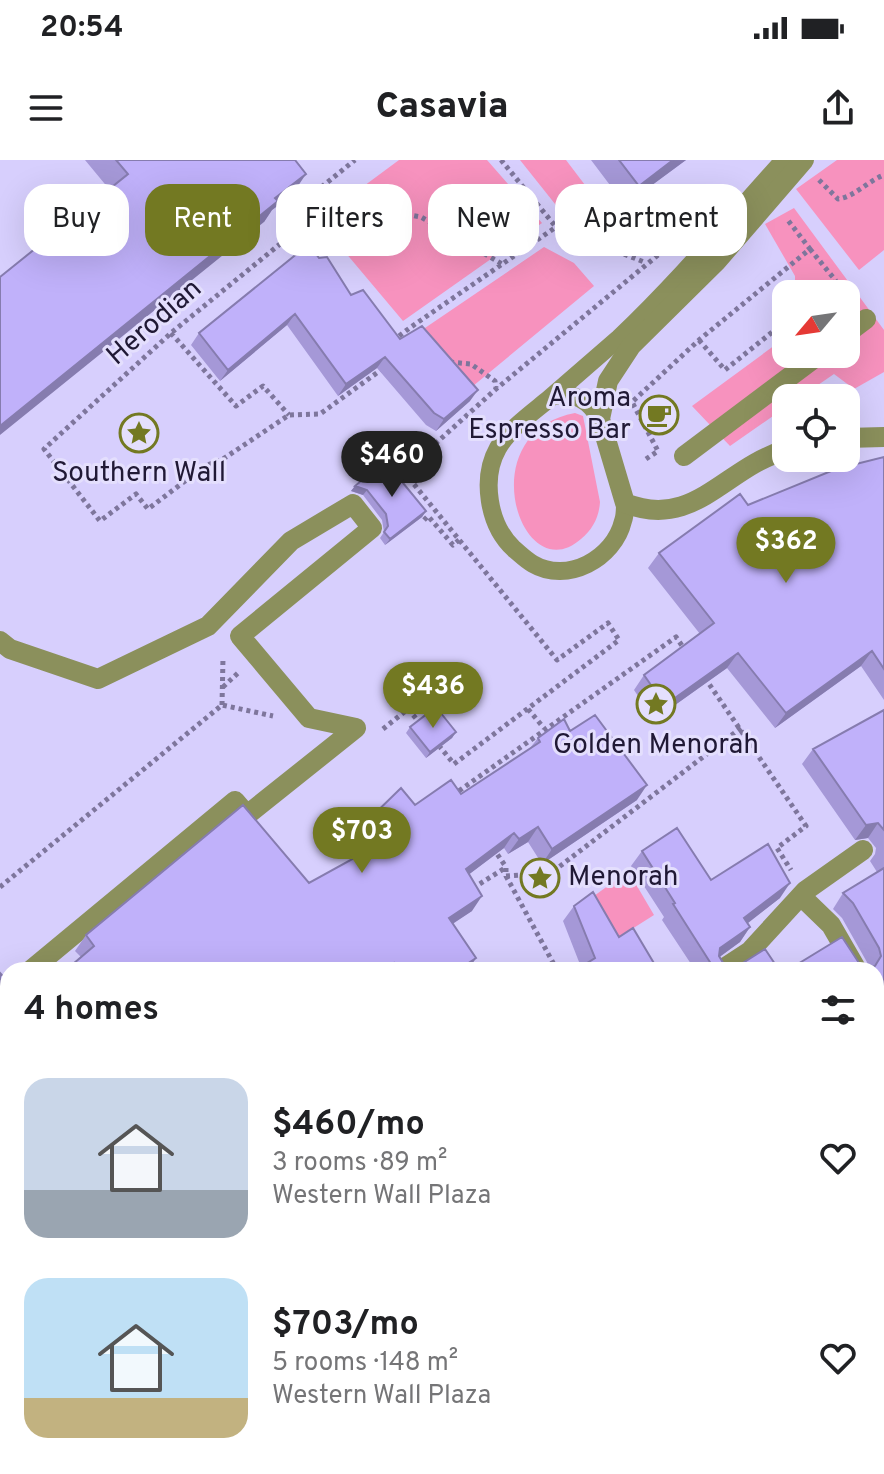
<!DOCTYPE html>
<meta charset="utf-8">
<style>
body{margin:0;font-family:Overpass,sans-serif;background:#f2f2f2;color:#202124;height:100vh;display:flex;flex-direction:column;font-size:30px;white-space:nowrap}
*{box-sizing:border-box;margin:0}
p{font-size:26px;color:#757577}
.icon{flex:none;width:44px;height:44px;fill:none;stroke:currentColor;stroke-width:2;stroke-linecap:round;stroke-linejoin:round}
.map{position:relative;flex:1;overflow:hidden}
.panel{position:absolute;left:0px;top:802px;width:884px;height:512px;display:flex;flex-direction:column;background:#fff;border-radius:24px 24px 0 0;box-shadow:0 8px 32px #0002}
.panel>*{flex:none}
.guide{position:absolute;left:24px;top:24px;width:836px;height:72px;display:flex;gap:16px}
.needle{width:52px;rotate:241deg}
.fabs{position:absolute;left:772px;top:120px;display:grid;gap:16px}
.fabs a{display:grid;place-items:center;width:88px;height:88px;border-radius:16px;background:#fff;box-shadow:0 8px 32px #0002;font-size:40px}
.price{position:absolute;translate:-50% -68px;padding:0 18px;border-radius:28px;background:#737922;color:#fff;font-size:26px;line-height:52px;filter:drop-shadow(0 2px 4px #0008)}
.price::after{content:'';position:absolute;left:50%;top:48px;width:24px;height:18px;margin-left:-12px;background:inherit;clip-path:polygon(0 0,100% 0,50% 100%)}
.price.active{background:#222;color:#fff}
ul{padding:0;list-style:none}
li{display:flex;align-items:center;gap:24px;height:200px;padding:0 24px}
li span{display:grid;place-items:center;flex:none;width:224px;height:160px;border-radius:24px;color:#555}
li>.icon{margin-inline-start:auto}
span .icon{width:96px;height:96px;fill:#fffc;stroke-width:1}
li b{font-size:34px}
h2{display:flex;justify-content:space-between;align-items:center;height:96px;padding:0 24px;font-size:34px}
.chip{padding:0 28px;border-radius:24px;background:#fff;box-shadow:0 8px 32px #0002;font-size:28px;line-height:72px}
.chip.active{background:#737922;color:#fff}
.status{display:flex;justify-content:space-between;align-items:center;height:56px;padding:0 40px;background:#fff;direction:ltr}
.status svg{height:22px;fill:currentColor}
header{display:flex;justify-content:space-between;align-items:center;height:104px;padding:0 24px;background:#fff;font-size:36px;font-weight:800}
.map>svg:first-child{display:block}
.green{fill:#f792be}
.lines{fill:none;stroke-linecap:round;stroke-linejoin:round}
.path{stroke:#7e769c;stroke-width:5;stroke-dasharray:4 4;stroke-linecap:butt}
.lane{stroke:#8b905c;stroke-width:18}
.street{stroke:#8b905c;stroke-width:20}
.wall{fill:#a598d7}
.shaded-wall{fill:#867caf}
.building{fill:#c0b1fa;stroke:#867caf;stroke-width:2}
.labels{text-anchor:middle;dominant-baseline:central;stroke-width:6;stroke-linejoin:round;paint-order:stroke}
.street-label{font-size:28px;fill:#201935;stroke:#e4dffd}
.poi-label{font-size:28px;fill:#201935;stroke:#e4dffd}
</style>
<div class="status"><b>20:54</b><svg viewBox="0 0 49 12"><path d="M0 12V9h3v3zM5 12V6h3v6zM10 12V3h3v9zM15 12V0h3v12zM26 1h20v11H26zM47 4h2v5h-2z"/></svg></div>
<header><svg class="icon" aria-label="menu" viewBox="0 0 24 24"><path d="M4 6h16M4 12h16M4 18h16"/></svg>Casavia<svg class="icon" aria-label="share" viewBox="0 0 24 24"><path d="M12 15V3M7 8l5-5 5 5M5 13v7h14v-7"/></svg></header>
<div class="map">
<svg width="884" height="1314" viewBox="0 0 884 1314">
<rect width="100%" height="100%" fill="#d7cffd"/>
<path class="green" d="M399,0H487L542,63L403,161L318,60Z
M520,0H566L588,29L559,49Z
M837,0H884V90L859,110L796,29Z
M794,48L884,170V212L854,229L834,214L799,238H786V247L730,286L692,246L786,177V194H846V134H795V116L765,64Z
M544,87L574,103L594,126L433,259L422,170Z
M575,253L583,256L600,342C599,357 593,369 581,379C521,432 469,273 575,253Z
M616,720L634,721L654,755L613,781L587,741Z"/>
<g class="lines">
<path class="path" d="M501,0L556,67L644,102
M819,20L838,39C854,37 868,21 884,15
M273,43L296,71L171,173L44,289L100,361L136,334L148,349L205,306L223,299L289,255L320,254L385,207
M284,57L355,0
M359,58L394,52L421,57L502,104
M810,89L836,121
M820,134L836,121L850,139
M171,173L236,246L263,226L289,255
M699,180L725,210L786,161
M397,181L395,179L411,167L556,67
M450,202L471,204L495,221L496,228
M646,299L658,291L632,242L699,180L810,89L787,59
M390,312H404L496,229L669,86
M404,312L557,500L608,463L619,480L454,604L440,587
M424,360L428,356L453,385L459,380
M705,518L806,666L777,688L791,710
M223,527L239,512
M222,545L223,498
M528,549L544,568
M383,569L408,549L419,562
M459,636L456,633L676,477L685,490
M493,688L506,707V716L557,810
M506,716L551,713L741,568
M0,727L222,545L273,556
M473,728L505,708
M876,915L884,917
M876,1063L884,1058
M876,1240L884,1213
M574,1306L579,1314
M867,1306L874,1314
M839,1314L850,1306"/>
<path class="lane" d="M553,236C575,232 589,240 600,259
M625,343C625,349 625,356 623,361C614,399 567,424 533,404C526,400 520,394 514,389C488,365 481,318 498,288C510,268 532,253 550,238C573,218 596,198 619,178C679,121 729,61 784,0"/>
<path class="street" d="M846,174L866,159
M846,278L884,277
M786,290C725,307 694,371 625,343L600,259L608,221L631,186L716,102L804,0
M684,296L820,194
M0,481L10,489L98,519L208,466L291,381L353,344L372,368L240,476L309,558L356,568L247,655L235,641L31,810
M801,736L831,765L857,810
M721,810L750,791L805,731L863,690"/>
</g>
<path class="wall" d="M85,0H295L292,35L272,50L264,62L109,29Z
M591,0H686L625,45Z
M319,98L351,135L470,241L436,271L426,265L377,208L338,236L287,165L220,221L191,185L199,173Z
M884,297V540L861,506L775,568L727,508L654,560L634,530L644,515L700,474L648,408L659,393L748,345Z
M355,326L426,351L422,357L385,385L380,378L384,372L382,360L363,335L351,331Z
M884,550V875L876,880V810L861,806L869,807L868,804L842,758L833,749L843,733L877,712L870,701L875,694L876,688L868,678L855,680L802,604L813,589Z
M410,567L456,572L452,578L426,598L406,573Z
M570,571L637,640L542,704L528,682L508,694L504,688L469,714L472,751L453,763L476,798L468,810H66L81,797L75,791L86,775L309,723L362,694L351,681L362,666L415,645L461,634L530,588L538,578Z
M642,691L711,720L780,738L747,763L750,767L740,782L719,797L725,806L779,810H695L662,760L664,757L631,706Z
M574,746L619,777L658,810L581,807L563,761Z
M884,944V958L877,954Z
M884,971V1071L877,1054Z
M0,1039L8,1051V1127L0,1118Z
M8,1187V1257L0,1246V1192Z
M257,1306H539L544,1314H262Z
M587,1306H824L809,1314H591Z
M105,1308L209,1314H100Z"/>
<path class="shaded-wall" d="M673,0H686L625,45L639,26Z
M306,14L292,35L272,50L264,62L0,275V266L275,38Z
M295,154L287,165L220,221L228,210Z
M385,197L377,208L338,236L346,224Z
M478,230L470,241L436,271L444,259Z
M355,326L367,330L363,335L351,331Z
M426,351L422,357L385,385L390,379Z
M872,491L861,506L775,568L786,553Z
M738,493L727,508L654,560L665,545Z
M456,572L452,578L426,598L430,592Z
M647,625L637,640L542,704L552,689Z
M878,663L868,678L855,680L866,665Z
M538,667L528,682L508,694L519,679Z
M514,673L504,688L455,725L466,709Z
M790,723L780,738L734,774L744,758Z
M482,736L472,751L439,773L449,758Z
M750,767L740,782L710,804L720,788Z
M476,798L468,810H458Z
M884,867V875L876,880V872Z
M8,1021V1040L0,1037V1028Z
M884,1041V1044L876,1054V1045Z
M884,1188V1197L876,1201V1192Z
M8,1302V1306H14L2,1314L3,1306Z
M806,1306H824L809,1314H790Z"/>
<path class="building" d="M116,0H295L306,14L275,38L278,41L0,266V117L128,14Z
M619,0H673L639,26Z
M309,84L319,98L327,97L351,135L363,130L400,179L422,166L478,230L444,259L434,253L385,197L346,224L295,154L228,210L199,173Z
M884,297V509L872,491L786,553L738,493L665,545L644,515L714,463L659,393L740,334L748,345L836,309Z
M385,301L426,351L390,379L384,372L388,366L386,354L367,330L355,326Z
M436,547L456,572L430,592L410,567Z
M884,550V670L878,663L866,665L813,589Z
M595,555L647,625L552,689L538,667L519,679L514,673L466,709L482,736L449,758L476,798L458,810H398L394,803L385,810H66L94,786L86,775L243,645L309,723L378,685L362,666L401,628L415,645L451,620L461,634L540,582L538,578L564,559L570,571Z
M677,668L711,720L768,684L790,723L744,758L750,767L720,788L719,796L725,806H738L765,789L779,810H715L673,744L675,743L642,691Z
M884,708V867L876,872V810H788L842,777L861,806L868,808L875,806L881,796L879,788L853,743L843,733Z
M593,732L619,777L633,768L658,810H576L595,798L574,746Z
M0,813L8,822V825L0,832Z
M0,835L8,843V1021L0,1028Z
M876,959L884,971V1041L876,1045Z
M0,1039L8,1051V1099L0,1090Z
M884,1114V1188L876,1192V1119Z
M8,1187V1227L0,1215V1192Z
M8,1264V1302L3,1306L8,1314H0V1270Z
M107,1306H203L209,1314H110L105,1308Z
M276,1306H539L544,1314H281Z
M605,1306H806L790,1314H609Z"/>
<defs>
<symbol id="cafe-ring" viewBox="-11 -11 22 22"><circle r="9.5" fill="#e4dffd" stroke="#737922" stroke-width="1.5"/><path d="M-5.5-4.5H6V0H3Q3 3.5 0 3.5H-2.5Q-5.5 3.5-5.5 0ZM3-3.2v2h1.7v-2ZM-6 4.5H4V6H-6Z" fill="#737922"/></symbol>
<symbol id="sight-ring" viewBox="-11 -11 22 22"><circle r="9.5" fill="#e4dffd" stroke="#737922" stroke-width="1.5"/><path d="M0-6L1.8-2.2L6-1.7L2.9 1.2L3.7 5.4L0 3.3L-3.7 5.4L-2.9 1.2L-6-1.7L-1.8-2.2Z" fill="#737922"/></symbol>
</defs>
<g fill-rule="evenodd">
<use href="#cafe-ring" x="637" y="233" width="44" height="44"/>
<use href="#sight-ring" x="117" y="251" width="44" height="44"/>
<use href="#sight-ring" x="634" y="522" width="44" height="44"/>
<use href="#sight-ring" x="518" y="696" width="44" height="44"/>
</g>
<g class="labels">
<g class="street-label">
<text transform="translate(155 163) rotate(-41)">Herodian</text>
</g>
<g class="poi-label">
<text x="631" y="239" text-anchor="end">Aroma<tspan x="631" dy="32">Espresso Bar</tspan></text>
<text x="139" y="314">Southern Wall</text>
<text x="656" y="586">Golden Menorah</text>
<text x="568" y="718" text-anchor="start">Menorah</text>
</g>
</g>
</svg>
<div class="fabs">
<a><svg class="needle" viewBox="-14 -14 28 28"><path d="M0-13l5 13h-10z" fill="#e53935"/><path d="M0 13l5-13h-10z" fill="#757577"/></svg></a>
<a><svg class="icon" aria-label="locate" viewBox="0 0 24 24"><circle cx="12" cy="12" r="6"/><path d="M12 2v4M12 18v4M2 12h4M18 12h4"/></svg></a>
</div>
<b class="price active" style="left:392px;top:339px">$460</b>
<b class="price" style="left:786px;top:425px">$362</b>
<b class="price" style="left:433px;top:570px">$436</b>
<b class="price" style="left:362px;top:715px">$703</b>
<div class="guide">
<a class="chip">Buy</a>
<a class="chip active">Rent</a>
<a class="chip">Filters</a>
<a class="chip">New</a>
<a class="chip">Apartment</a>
</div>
<section class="panel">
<h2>4 homes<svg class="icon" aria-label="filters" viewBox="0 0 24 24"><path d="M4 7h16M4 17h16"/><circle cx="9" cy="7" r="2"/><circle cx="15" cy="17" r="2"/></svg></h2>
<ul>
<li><span style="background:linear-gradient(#c9d6e8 70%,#9aa5b1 0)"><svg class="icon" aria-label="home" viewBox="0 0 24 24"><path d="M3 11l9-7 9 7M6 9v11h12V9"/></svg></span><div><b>$460/mo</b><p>3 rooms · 89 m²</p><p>Western Wall Plaza</p></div><svg class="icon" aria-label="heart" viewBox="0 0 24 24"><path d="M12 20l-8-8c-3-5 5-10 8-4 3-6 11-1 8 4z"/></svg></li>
<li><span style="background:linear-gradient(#bfe0f5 75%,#c2b280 0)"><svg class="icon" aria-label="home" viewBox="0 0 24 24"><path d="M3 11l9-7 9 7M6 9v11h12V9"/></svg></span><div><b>$703/mo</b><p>5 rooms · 148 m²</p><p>Western Wall Plaza</p></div><svg class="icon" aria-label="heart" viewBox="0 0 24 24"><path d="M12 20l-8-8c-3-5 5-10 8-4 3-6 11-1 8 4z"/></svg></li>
</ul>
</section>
</div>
